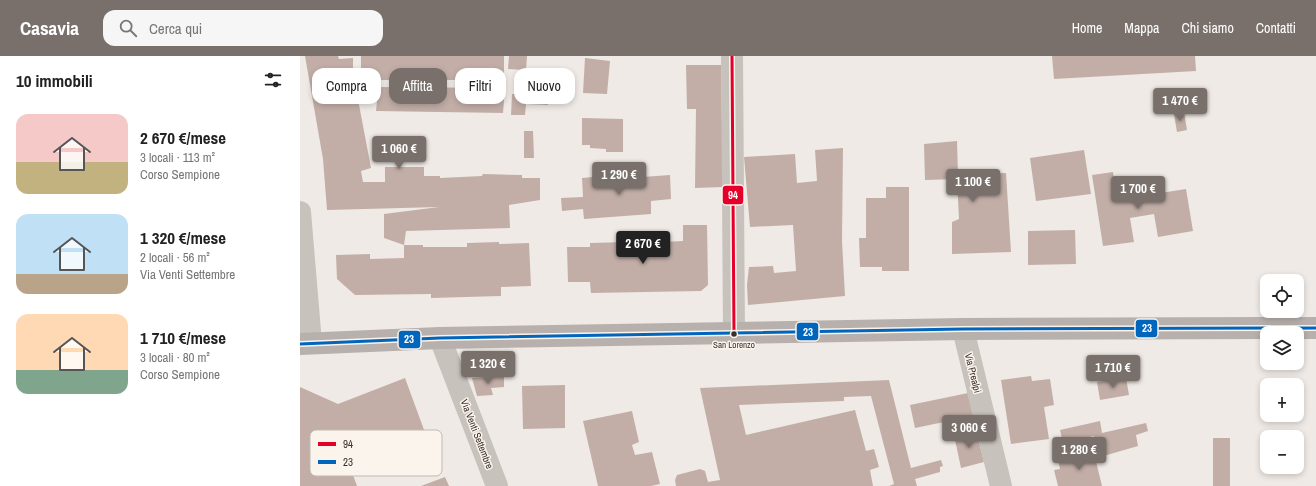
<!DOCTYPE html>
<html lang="it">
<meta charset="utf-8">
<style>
body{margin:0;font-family:"Archivo Narrow",sans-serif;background:#f6f6f6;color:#222;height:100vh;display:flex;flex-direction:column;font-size:15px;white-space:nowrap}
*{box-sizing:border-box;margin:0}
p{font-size:13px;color:#767676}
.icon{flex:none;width:22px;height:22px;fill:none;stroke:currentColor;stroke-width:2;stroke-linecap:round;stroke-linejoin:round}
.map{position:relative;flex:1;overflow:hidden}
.side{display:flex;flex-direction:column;background:#fff;width:300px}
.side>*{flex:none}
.guide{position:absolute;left:12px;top:12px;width:380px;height:36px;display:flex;gap:8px}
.tools{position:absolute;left:960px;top:218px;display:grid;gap:8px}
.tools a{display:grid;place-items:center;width:44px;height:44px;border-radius:8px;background:#fff;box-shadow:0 2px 6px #0003;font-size:20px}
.price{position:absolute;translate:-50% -34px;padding:0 9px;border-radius:4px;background:#79706c;color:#fff;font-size:13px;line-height:26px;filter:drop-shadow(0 1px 2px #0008)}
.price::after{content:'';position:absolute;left:50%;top:24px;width:12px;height:9px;margin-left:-6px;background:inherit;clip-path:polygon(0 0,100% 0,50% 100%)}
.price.on{background:#222;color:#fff}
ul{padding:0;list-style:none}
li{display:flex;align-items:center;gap:12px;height:100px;padding:0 16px}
li span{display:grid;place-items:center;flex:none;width:112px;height:80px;border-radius:12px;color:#555}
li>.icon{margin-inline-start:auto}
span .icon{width:48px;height:48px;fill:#fffc;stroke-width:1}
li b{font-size:17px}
h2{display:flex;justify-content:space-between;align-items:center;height:48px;padding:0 16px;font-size:17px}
.chip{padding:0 14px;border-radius:12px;background:#fff;box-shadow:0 2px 6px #0003;font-size:14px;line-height:36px}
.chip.on{background:#79706c;color:#fff}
header{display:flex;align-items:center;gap:24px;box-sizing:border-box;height:56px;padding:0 20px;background:#79706c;color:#fff}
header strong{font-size:19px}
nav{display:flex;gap:22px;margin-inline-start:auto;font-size:14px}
.search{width:280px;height:36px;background:#f6f6f6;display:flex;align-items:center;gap:10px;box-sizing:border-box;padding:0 14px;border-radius:12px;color:#767676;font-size:15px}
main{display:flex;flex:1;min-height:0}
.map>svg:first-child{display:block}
.building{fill:#c2aea7}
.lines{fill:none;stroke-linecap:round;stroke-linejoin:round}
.street{stroke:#c8c2bd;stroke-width:22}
.primary{stroke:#b7b0ac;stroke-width:22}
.bus-1-casing{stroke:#faf4ed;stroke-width:6}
.bus-2-casing{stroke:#faf4ed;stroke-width:6}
.bus-1{stroke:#e4002b;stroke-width:3}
.bus-2{stroke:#0065bd;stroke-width:3}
.bus-dot{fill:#3a2f2b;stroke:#faf4ed;stroke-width:1.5}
.labels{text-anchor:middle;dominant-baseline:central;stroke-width:3;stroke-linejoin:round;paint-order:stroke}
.bus-label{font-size:9px;fill:#3a2f2b;stroke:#faf4ed}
.street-label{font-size:10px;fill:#3a2f2b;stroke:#faf4ed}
.key{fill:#faf4ed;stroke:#c0b9b3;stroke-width:1}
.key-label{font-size:11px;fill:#3a2f2b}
.line-badge{stroke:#faf4ed;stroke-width:1.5}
.badge-label{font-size:11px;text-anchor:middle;font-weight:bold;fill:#fff}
</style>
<header>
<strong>Casavia</strong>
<div class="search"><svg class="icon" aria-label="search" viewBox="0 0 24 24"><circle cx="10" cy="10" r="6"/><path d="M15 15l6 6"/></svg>Cerca qui</div>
<nav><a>Home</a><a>Mappa</a><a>Chi siamo</a><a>Contatti</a></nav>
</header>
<main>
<section class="side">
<h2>10 immobili<svg class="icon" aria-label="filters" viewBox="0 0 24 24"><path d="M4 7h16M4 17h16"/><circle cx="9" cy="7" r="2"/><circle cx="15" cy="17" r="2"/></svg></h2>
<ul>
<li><span style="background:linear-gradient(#f6c9c9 60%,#c2b280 0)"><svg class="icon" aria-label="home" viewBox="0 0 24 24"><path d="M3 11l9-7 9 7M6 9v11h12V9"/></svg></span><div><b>2 670 €/mese</b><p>3 locali · 113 m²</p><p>Corso Sempione</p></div></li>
<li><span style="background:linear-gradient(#bfe0f5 75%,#b9a48a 0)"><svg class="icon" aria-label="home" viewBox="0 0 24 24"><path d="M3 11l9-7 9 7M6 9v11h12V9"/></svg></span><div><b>1 320 €/mese</b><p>2 locali · 56 m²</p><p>Via Venti Settembre</p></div></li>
<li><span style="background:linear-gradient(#ffd9b3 70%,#7fa58c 0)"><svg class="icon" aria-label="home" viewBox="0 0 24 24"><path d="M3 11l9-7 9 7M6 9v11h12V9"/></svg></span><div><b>1 710 €/mese</b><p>3 locali · 80 m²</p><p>Corso Sempione</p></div></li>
</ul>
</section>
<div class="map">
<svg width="1016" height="430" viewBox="0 0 1016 430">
<rect width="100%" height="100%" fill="#efeae5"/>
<path class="building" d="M5,0H38L39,3L53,2V17L71,112L61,115L63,126H85V111H124V120H140V122L182,120L183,118L222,119V122H240V144L209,149L210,172L106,175L104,189L84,182V158L139,151L27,154L23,103Z
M61,0H204V24H75V22H61Z
M209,0H227L226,14L208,13Z
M752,0H895L896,15L754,23Z
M285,2L310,5L307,38L283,37Z
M386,9H421L423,131L395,132L396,53H387Z
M78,31L205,32L203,57L76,55L77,45L67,44L68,33L78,34Z
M225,35L249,36L248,49L226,48L225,59H211L212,38H225Z
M884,56L887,74L877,76L874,58Z
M282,62L323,63V96H306V93L290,92V89H282Z
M224,75H233L234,102H224Z
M657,85L658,119L706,117L711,196L652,198V166L659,163L657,123L625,124L624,88Z
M543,92L542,185L545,240L448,249L447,229L449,211L473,210L474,217L496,215L493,169L450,171L444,101L495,98L497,127L517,125L515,94Z
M784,94L791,138L736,145L730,102Z
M813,116L816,136L852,130L854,138L886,133L893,175L858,181L854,158L830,162L834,186L803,190L792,119Z
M315,119V123L370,119L371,143L351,145V158L284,163L283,153L262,155L261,142L283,141L282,122Z
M586,131H609V215H582V211H560L559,182H566V142H586Z
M383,169H407L408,229L401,235L291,237L290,226H268L267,191H290V187L327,186V188L383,185Z
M775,174L776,208L728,209V175Z
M199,186V188L229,187L231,230L201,231V240L131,242V238L55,239L37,223L36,199L70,198V203L104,202V189H123V191H167V187Z
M204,320V331L191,332L193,339L177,340L172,322Z
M731,320L732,325L750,323L754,349L744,351L749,383L711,388L701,324Z
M105,322L127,382L50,411L57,430H0V331L38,348Z
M826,322L829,339L800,344L797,326Z
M589,324L611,412L641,404L643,410L640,411V416L615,423L617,430H589L594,428L571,340L544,341V345L439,349L446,379L555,354L566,395L574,393L579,411L570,414L573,430H376L375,424L377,419L400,413L405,415L408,426L420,424L400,332Z
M265,329V372L223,373L222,330Z
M668,337L673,360L615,372L610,349Z
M332,355L339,386L332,389L335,399L352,396L360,428L351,430H298L283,365Z
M800,365L802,377L846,367L848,375L836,379L838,390L800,401L794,380L763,387L760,374Z
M676,374L684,406L661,412L654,379Z
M913,382H930V430H913Z
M793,393L802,430H758L754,414L760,413L758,403Z
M145,421L149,430H121Z"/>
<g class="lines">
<path class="street" d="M432,0L434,278
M0,156L11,287
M663,273L701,430
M140,282L197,430"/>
<path class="primary" d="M0,288L140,282L663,273L1016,272"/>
<defs>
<path id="bus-1" d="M432,0L434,278"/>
<path id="bus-2" d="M0,288L140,282L663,273L1016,272"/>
</defs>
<use href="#bus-1" class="bus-1-casing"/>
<use href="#bus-2" class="bus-2-casing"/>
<use href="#bus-1" class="bus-1"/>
<use href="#bus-2" class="bus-2"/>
</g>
<circle class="bus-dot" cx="434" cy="278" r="3.5"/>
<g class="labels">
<g class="bus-label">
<text x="434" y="289">San Lorenzo</text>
</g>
<g class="street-label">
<text transform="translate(673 317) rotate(76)">Via Prealpi</text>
<text transform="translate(177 378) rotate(69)">Via Venti Settembre</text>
</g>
</g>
<rect x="10" y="374" width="132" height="46" rx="6" class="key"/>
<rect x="18" y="386" width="18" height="4" fill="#e4002b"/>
<rect x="18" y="404" width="18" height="4" fill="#0065bd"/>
<g class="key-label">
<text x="43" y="392">94</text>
<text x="43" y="410">23</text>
</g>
<g class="line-badge">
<rect x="422" y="129" width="22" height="20" rx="4" fill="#e4002b"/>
<rect x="835" y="263" width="23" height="19" rx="4" fill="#0065bd"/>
<rect x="496" y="266" width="23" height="19" rx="4" fill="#0065bd"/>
<rect x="98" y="274" width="23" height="19" rx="4" fill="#0065bd"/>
</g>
<g class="badge-label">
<text x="433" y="143">94</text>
<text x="847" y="276">23</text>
<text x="508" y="280">23</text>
<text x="109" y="287">23</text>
</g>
</svg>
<div class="tools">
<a><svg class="icon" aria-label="locate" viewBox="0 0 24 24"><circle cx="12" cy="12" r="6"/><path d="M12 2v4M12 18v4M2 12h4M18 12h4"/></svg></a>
<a><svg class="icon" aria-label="layers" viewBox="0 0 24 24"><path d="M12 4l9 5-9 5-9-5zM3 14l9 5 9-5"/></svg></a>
<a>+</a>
<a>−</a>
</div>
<b class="price" style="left:880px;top:66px">1 470 €</b>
<b class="price" style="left:99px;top:114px">1 060 €</b>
<b class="price" style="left:319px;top:140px">1 290 €</b>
<b class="price" style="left:673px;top:147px">1 100 €</b>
<b class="price" style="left:838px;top:154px">1 700 €</b>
<b class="price on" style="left:343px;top:209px">2 670 €</b>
<b class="price" style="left:188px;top:329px">1 320 €</b>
<b class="price" style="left:813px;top:333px">1 710 €</b>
<b class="price" style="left:669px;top:393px">3 060 €</b>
<b class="price" style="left:779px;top:415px">1 280 €</b>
<div class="guide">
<a class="chip">Compra</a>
<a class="chip on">Affitta</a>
<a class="chip">Filtri</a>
<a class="chip">Nuovo</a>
</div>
</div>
</main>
